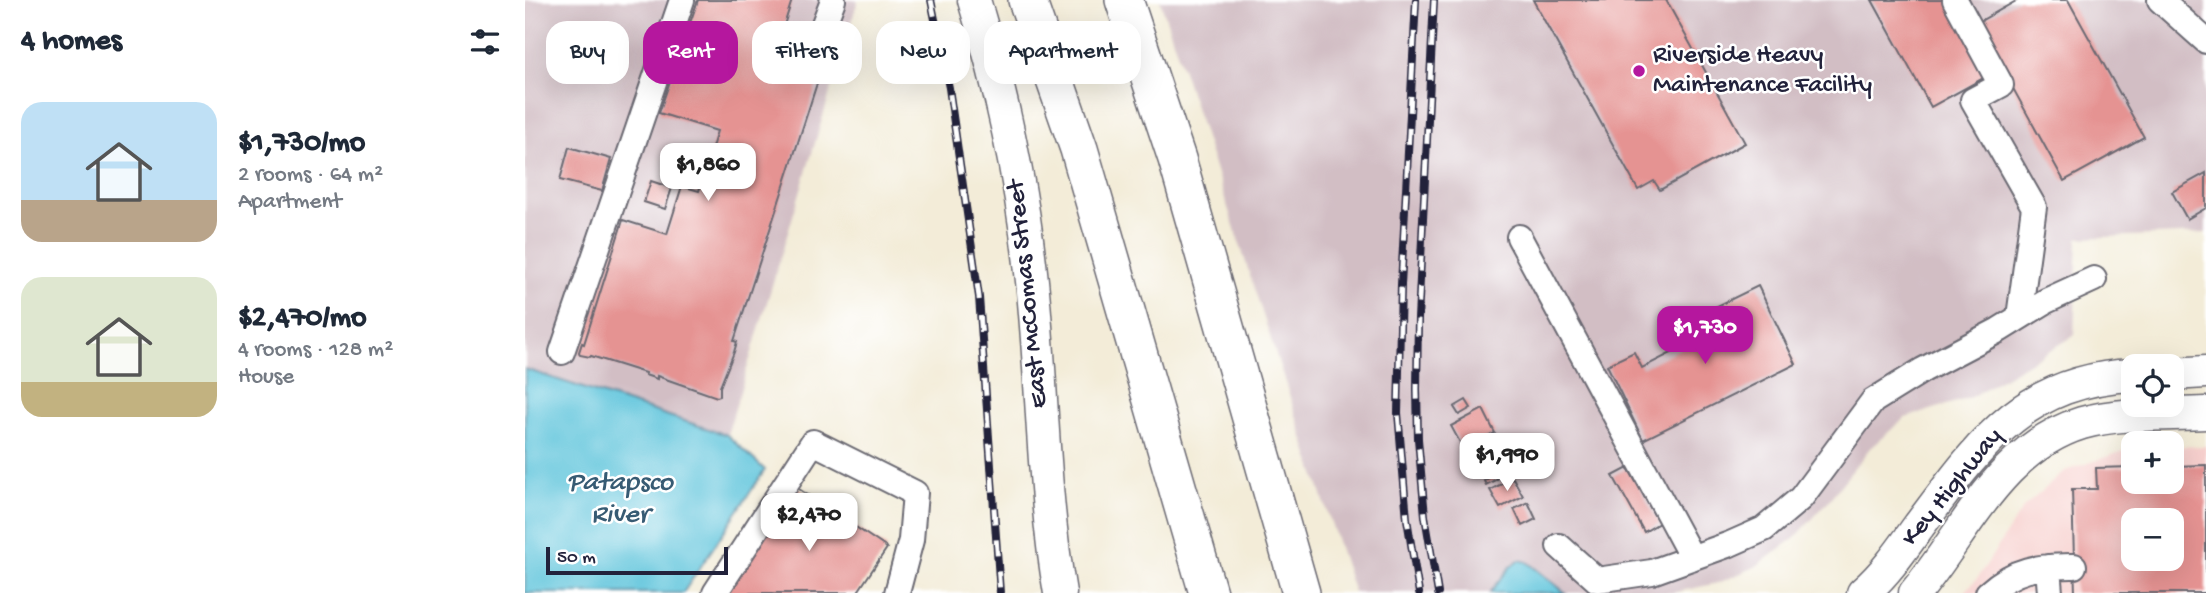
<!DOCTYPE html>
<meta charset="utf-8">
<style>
body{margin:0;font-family:"Gochi Hand",sans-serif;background:#f6f6f7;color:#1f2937;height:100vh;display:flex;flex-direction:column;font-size:26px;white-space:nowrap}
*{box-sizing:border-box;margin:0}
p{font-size:23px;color:#747a83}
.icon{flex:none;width:38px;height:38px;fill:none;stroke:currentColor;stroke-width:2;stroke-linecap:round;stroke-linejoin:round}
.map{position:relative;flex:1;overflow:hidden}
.details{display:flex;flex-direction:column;background:#fff;width:525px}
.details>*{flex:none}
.guide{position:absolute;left:21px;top:21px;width:665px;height:63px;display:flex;gap:14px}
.tools{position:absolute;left:1596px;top:354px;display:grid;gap:14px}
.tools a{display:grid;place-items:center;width:63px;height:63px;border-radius:14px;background:#fff;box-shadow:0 7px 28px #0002;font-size:35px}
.scale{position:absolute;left:21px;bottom:18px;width:182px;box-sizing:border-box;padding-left:7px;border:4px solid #22223b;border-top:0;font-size:19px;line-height:24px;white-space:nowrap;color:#22223b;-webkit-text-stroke:5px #fff;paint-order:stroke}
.price{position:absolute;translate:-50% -60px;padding:0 16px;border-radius:14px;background:#fff;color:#222;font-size:23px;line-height:46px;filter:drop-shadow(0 2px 4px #0008)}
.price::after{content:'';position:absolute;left:50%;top:42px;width:21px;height:16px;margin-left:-10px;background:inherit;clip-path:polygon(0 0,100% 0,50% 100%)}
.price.selected{background:#b5179e;color:#fff}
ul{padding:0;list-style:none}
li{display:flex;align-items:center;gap:21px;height:175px;padding:0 21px}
li span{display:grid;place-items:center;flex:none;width:196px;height:140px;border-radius:21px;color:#555}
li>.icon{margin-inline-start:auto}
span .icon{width:84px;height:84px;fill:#fffc;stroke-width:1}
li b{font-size:30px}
h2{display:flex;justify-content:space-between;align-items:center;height:84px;padding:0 21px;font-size:30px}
.pill{padding:0 24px;border-radius:21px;background:#fff;box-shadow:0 7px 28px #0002;font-size:24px;line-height:63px}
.pill.selected{background:#b5179e;color:#fff}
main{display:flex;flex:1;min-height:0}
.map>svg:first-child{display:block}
.built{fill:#f7d0ce;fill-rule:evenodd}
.industrial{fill:#d2bec4}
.water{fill:#5ec4db;stroke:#40738b;stroke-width:2}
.building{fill:#e59392;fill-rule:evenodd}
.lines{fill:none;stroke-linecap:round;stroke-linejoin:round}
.minor-casing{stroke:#6b6972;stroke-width:28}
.major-casing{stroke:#6b6972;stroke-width:35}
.highway-casing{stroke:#6b6972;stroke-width:40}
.minor{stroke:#fff;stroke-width:24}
.major{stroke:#fff;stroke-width:32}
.highway{stroke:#fff;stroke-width:37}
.rail-casing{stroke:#22223b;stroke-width:8}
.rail{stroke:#fff;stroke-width:5;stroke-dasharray:16;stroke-linecap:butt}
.poi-dot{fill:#b5179e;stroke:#fff;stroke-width:2.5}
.labels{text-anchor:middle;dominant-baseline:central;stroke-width:5;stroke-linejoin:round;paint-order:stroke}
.poi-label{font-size:26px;fill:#22223b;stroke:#fff;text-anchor:start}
.street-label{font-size:26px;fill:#22223b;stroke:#fff}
.water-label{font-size:28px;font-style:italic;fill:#375b73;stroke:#fff}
</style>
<main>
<section class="details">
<h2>4 homes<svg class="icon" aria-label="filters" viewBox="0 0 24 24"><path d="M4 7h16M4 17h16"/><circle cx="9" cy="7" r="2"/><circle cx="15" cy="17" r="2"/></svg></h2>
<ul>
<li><span style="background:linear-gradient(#bfe0f5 70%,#b9a48a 0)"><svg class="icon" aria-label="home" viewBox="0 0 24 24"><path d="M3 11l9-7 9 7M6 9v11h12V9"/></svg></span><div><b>$1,730/mo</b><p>2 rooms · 64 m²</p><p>Apartment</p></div></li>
<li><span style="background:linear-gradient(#dfe7d0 75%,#c2b280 0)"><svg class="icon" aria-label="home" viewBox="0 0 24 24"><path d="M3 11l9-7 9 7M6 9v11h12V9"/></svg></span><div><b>$2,470/mo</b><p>4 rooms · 128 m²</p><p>House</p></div></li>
</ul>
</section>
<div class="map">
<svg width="1681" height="593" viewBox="0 0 1681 593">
<rect width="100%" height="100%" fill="#fff"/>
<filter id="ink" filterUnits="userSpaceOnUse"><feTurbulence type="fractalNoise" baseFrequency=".0143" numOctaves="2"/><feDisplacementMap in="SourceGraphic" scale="14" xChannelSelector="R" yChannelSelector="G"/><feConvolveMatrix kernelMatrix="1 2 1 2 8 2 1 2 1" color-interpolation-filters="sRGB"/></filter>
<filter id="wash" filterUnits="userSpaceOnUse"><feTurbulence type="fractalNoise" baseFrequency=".00686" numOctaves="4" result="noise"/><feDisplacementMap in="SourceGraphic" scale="28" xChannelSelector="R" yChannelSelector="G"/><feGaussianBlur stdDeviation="1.57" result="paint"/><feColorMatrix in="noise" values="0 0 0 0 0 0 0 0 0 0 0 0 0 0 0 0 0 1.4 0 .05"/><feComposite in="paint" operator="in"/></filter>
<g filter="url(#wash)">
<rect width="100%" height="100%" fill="#f3ecd8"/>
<path class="built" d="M1681,446V593H1439L1454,576L1498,508L1540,471L1608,448V481H1647V447ZM1608,520H1647V558H1608Z"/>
<path class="industrial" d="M0,0H333L202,435L0,369Z
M635,0H1681V233L1553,238L1549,336L1444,398L1380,418L1345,448L1300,505L1270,538L1230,567L1193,583L1147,593H829Z"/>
<path class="water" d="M0,369L202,435L240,470L158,593H0Z
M994,560L1002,562L1041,593H965L986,566Z"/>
<g id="blocks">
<path class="building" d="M173,0H267L247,63L294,77L209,341L212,342L209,352L195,387V396L192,397L132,376V379L120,375V373L66,356L65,357L55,355L54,352L57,343L59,344L98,220L142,234L157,186L174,191L192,131L134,113Z
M1008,0H1141L1220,143L1135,190L1129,181L1113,190Z
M1347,0H1424L1466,74L1406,107Z
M1493,0H1543L1619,137L1539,181L1452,23Z
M44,147L86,159L77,191L35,180Z
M1681,173V208L1662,219L1647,192Z
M126,181L147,188L140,209L119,202Z
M1233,286L1271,364L1118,440L1082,365L1109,352L1117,368L1188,332L1178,313Z
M941,400L946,408L934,415L929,407Z
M958,409L970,433L939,450L926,426Z
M1681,465V593H1550L1547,489H1572L1571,468L1608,467V481H1647V466ZM1608,520H1647V558H1608Z
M1103,468L1134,523L1119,532L1088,476Z
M970,474L972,479L961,485L959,481Z
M988,478L998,496L975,508L965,490Z
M271,487L362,548L332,593H201Z
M1003,502L1011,519L997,526L989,509Z"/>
</g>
</g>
<g filter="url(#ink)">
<use href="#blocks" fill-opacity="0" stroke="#6b6972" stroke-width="2"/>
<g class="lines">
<defs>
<path id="minor" d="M1430,0L1476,85L1448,100L1509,207L1494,317
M1635,0L1681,41
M284,64L308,0
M994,237L1167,558
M37,352L157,0
M1034,546L1072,580L1127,572L1205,544L1239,529L1276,498L1348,401L1398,370L1474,330L1521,301L1569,279
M1523,567L1525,593
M190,593L288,442L390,493L386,540L372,593
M1463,593C1492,567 1512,567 1549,566"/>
<path id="major" d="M449,0C477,92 497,185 507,281C518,385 517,490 535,593
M1647,374L1681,372
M1338,593C1360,574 1376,551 1393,527C1454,446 1497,380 1608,375
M1390,593C1441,532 1475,448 1557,423C1596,412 1641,415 1681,413"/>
<path id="highway" d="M502,0L554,149L683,593
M599,0L652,159L776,593"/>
</defs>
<use href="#minor" class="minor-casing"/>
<use href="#major" class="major-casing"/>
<use href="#highway" class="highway-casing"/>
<use href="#minor" class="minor"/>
<use href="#major" class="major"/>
<use href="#highway" class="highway"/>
<defs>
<path id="rail" d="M406,0L424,88L454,297L475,593
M891,0L876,285L873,413L882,519L894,593
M909,0L893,319L892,389L893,439L900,516L913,593"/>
</defs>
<use href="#rail" class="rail-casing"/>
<use href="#rail" class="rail"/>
</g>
</g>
<circle class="poi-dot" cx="1114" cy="71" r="7"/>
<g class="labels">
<g class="poi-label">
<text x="1128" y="56">Riverside Heavy<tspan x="1128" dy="30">Maintenance Facility</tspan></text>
</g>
<g class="street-label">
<text transform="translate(504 294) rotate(-96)">East McComas Street</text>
<text transform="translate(1428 488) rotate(-51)">Key Highway</text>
</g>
<g class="water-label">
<text x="95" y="483">Patapsco<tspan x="95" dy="32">River</tspan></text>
</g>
</g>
</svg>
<div class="tools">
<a><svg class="icon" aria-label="locate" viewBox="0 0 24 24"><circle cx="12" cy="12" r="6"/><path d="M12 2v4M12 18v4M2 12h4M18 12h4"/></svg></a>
<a>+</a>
<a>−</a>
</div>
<div class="scale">50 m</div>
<b class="price" style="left:183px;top:203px">$1,860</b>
<b class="price selected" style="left:1180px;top:366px">$1,730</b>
<b class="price" style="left:982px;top:493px">$1,990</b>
<b class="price" style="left:284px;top:553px">$2,470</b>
<div class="guide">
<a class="pill">Buy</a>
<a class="pill selected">Rent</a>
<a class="pill">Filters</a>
<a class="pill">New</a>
<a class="pill">Apartment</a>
</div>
</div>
</main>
